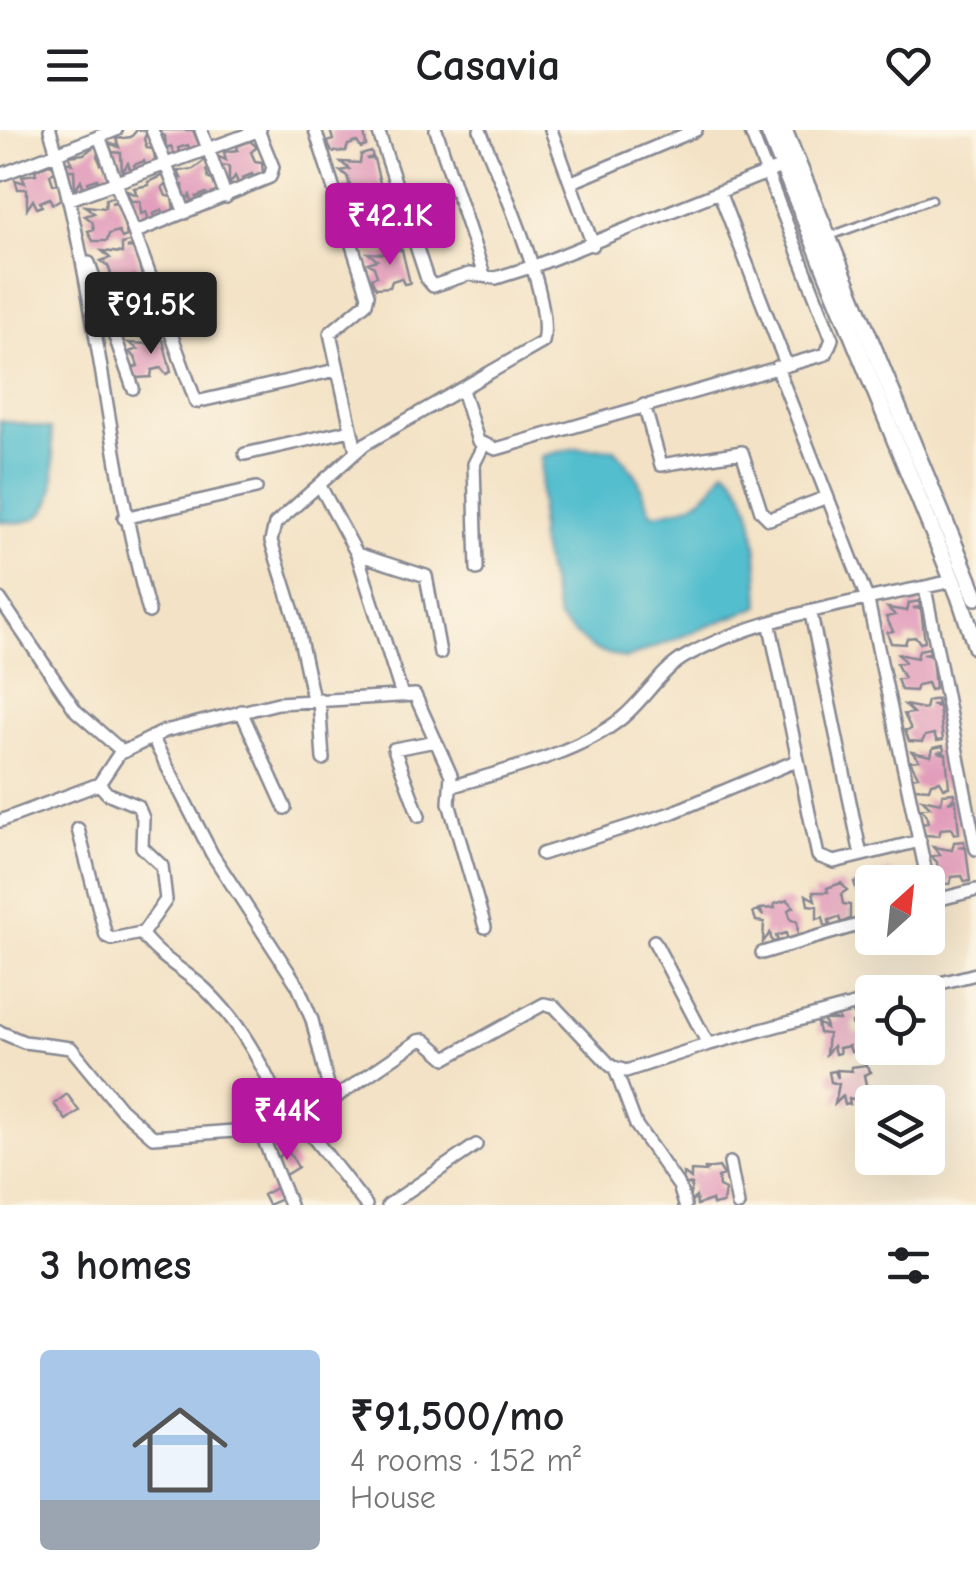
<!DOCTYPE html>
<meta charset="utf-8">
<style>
body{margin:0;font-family:"Comic Neue",sans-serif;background:#f2f2f2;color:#202124;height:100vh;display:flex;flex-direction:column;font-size:38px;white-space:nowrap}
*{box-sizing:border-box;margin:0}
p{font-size:32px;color:#757577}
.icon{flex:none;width:55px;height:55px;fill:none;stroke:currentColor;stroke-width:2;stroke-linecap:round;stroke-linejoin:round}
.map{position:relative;height:1075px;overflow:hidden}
.details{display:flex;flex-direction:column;background:#fff;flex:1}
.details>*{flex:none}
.needle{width:65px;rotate:27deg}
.buttons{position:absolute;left:855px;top:735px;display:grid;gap:20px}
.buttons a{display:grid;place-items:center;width:90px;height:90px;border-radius:10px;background:#fff;box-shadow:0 10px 40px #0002;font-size:50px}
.price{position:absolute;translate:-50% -85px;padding:0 22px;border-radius:10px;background:#b5179e;color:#fff;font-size:32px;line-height:65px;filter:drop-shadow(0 2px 5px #0008)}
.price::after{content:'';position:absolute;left:50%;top:60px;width:30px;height:22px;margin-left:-15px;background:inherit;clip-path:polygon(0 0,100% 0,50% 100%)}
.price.on{background:#222;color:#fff}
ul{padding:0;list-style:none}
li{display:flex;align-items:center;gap:30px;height:250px;padding:0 40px}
li span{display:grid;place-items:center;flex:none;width:280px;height:200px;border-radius:10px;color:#555}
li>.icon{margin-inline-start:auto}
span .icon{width:120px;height:120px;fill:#fffc;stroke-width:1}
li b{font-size:42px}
h2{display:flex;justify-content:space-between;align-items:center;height:120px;padding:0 40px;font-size:42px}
header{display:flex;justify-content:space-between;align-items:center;height:130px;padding:0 40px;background:#fff;font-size:45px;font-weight:600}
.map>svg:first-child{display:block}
.water{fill:#53bece;stroke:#377696;stroke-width:2.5}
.building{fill:#e29dbb}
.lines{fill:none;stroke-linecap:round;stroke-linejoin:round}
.service-casing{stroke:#878892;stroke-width:11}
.minor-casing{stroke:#878892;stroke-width:16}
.tertiary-casing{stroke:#878892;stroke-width:20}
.service{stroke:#fff;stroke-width:6}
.minor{stroke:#fff;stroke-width:11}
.tertiary{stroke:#fff;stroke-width:15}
</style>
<header><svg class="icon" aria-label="menu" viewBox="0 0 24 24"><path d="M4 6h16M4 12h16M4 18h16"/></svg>Casavia<svg class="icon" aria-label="heart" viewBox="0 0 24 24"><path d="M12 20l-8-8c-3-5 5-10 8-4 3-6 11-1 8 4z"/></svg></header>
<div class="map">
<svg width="976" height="1075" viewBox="0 0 976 1075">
<rect width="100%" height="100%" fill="#fcf5e5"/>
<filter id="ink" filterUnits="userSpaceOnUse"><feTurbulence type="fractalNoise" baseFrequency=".01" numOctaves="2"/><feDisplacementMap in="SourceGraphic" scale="20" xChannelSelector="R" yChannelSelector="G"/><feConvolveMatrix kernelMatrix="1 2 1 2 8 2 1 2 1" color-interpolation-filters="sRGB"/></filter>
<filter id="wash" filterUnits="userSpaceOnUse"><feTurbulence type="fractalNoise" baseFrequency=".0048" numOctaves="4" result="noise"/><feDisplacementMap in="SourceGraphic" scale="40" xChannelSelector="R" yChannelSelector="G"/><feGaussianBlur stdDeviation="2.25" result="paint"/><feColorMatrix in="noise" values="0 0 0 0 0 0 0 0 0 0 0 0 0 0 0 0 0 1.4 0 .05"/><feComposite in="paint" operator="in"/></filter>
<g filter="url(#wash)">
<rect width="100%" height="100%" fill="#f3e2c5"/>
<path class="water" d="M0,290L51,299C54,343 67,402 0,391Z
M575,318L615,319L636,345L652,384C689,379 706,372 725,339C760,365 757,436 760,476L625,529L593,519L559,490L539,408L542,326Z"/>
<g id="blocks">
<path class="building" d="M137,0H148L144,9L147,18L154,19L155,32L146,38L144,31L134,35L136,40L131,42L128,33L122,42L121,23L112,22L109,13L119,17L116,9L131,7Z
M154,0H193L199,15L190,21L188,15L178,18L180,23L175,25L171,16L166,18L165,6Z
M330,0H364L366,16L361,18L357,12L348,15L346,21L332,22L327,12L333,10Z
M250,11L257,17L251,22L255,31L262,32L263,45L254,51L252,44L242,48L244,53L239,55L235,46L229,55V36L220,35L217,26L226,30L224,22L238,20L237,16Z
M96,15L101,16L97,26L101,35L107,36L109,49L100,55L97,49L88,52L89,57L84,59L81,50L75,59L74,40H66L62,30L72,34L69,26L84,24Z
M371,22L373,27L366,29H374L382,61L377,63L373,57L364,60L363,66L349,67L343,57L350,55L347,46L340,41L349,39L341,32L360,33L361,25Z
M205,30L212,36L206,40L209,49L216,51L218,64L209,69L206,63L196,67L198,72L193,74L190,65L184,74L183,55L179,56L171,45L181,48L178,41L193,39Z
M49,34L54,36L55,41L50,45L53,54L60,55L61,69L52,74L50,68L40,72L42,76L37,78L33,70L27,79V59H18L15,50L25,53L22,46L36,44L35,40Z
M161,46L166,48L168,53L162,57L166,66L172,67L174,81L165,86L162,80L153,84L155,88L149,90L146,82L141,84L140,71H131L127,61L137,65L134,58L149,55L148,52Z
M116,66L117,71L111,73L119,74L127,106L122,108L118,101L109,104L107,111H93L88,101L94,99L92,91L85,86L94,83L85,76L105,78L106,69Z
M385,68L387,73L380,75H389L396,107L391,109L387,103L378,105L377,112L363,113L357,103L364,101L361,92L355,87L363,84L355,78L375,79L376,70Z
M132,111L134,116L127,118L135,119L143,151L138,153L134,146L125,149L124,156H110L104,146L111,144L108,136L101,131L110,128L102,121L122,123V114Z
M399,113L400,118L394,120H402L410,153L404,154L401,148L392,151L390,157L376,158L371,148L377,146L374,137L368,133L377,130L368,123L388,124L389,116Z
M146,157L148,162L142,167L149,164L157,197L152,198L148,192L139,195L138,202H124L118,192L125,190L115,176L124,174L116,167L136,168L137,160Z
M160,202L161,208L155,210H163L171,242L166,244L161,238L152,240L151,247L137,248L132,238L138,236L135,227L129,222L138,219L129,213L149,214L150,205Z
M919,471L920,477L913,478L921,479L925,512L920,513L916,507L907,508L905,514L891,513L887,502L893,501L886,487L895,485L888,478L907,481L909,473Z
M929,518L930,523L923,524L932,526L935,559L930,560L927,553L917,555L915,561L901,560L897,549L904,548L896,533L905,532L898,524L917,528L919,520Z
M937,569L938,575H931L939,577L943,610L937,611L934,604L925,606L922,612L909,611L905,600L911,599L904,584L913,583L905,575L925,579L927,571Z
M943,616L944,621L937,622L946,624L949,657L944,658L940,651L931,653L929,659L915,658L911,647L918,646L910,631L919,630L912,622L931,626L933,618Z
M954,663V668L948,672L956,670L959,703L954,704L951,698L941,699L939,706L925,705L921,694L928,693L926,684L920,678L930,677L922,669L941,673L943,664Z
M964,711L965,716L958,717L966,718L970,751L965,752L962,746L952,747L950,754L936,753L932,742L938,741L937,732L931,726L940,725L933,717L952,720L954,712Z
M889,740L896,747L890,752H872V773L865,782L866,763L857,762L854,752L860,751L864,757L862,749L877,748Z
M841,753L847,760L841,764L843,774L850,775V789L841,793L839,787L829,790L830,795L825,796L823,787L817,789V776L808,775L806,765L815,770L813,762H828L827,758Z
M788,770L794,777L788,780L791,790L797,791L798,805L788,810L786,803L776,806L778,811L772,812L770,803L763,812L764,792L756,791L753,782L758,780L763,786L760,779L775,778L774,774Z
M852,882L858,890L852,893L854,903L861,904V918L851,922L849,916L839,918L840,923L835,924L833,916L826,924L828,904L819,903L817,893L826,898L824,890H839L838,886Z
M866,935L871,942L864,945L866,955L872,957L871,971L861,974L860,968L849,969L850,974L845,975L843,966L835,974L839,954L831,952L829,942L835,941L838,948L837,940L852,941L851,937Z
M67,964L79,981L66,990L54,974Z
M288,1021L298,1037L285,1045L275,1029Z
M719,1037L724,1045L718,1047L719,1057L725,1060L723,1073L713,1075L712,1070L697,1075L696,1067L688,1074L692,1055L684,1053L683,1043L691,1049V1041L706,1042L705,1039Z
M276,1058L282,1069L268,1075L263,1065Z"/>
</g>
</g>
<g filter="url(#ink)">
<use href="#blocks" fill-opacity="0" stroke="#878892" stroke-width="2.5"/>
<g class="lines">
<defs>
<path id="service" d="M830,106L932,69"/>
<path id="minor" d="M50,0C98,158 106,323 149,482
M152,0L185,83
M201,0L226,67
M315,0L368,165L366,173L330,203L356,321
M378,0L427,149L433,156L469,144L496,148L537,135L774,40
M436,0L484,145
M551,0L593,115
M99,6L196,272L336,240
M0,45L116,0
M572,52L696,0
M719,62L786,234
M70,69L260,0
M136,102L270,47L273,37L258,0
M89,133L133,258
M777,237L868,471L932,771
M462,260L478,311L496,319L826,224L832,209L750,0
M644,275L661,335L742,322L761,381L769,389L827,367
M245,324L351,300
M320,356L357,424L401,562
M124,388L256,358
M357,424L426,446L440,523
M477,439L474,334L483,316
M925,458L976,719
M0,469L76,581L123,622L165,601L278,573L415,565L451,645L449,673L485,797
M811,484L861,725
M770,496L818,726L834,732L920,711
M313,569L296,491L271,411L275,394L365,314L543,212C554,167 498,47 480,0
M319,569L323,629
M241,581L285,678
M152,607L212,724L298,856L312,890L332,971
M99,654L107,663L138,676L143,688L142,717L162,736L166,770L142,804
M453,656C504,641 581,622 622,588C646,568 660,540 688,525C767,483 866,471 952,451
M419,686L394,619L436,611
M0,691L99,654L121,621
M78,699L106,806L112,809L141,803C158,827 183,839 205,859C243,895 262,935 284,982
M542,724L671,683L796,631
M928,772L976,760
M654,811L708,914
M762,823L872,791
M905,862L976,844
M0,902L24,912L71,918L121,979L153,1007L234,1001L284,982L294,983L366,1075
M615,939L636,995L679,1056L685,1075
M257,993L290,1075
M307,995L339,965L418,911L425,910L446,928L544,874L554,876L611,936L626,941L706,915L872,870
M730,1033L738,1075
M388,1075L476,1015"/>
<path id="tertiary" d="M768,0L959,466L976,517
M784,0L976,467"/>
</defs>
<use href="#service" class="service-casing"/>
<use href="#minor" class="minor-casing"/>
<use href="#tertiary" class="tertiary-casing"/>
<use href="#service" class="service"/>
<use href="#minor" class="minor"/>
<use href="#tertiary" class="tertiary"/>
</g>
</g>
</svg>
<div class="buttons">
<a><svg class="needle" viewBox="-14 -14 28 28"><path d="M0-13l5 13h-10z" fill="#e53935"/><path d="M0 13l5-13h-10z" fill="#757577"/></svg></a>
<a><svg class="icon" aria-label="locate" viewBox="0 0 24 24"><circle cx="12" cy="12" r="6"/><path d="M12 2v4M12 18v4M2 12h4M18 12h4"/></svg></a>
<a><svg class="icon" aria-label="layers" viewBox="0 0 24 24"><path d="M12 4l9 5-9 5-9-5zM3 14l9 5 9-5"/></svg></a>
</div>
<b class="price" style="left:390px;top:138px">₹42.1K</b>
<b class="price on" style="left:151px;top:227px">₹91.5K</b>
<b class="price" style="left:287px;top:1033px">₹44K</b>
</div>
<section class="details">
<h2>3 homes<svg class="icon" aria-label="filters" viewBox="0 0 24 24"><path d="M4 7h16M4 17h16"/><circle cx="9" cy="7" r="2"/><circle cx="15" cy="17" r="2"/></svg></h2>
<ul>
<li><span style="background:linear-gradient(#a9c7e8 75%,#9aa5b1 0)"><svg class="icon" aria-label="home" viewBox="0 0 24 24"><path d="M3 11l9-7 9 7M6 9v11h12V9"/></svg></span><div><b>₹91,500/mo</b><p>4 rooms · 152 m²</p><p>House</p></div></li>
</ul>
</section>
